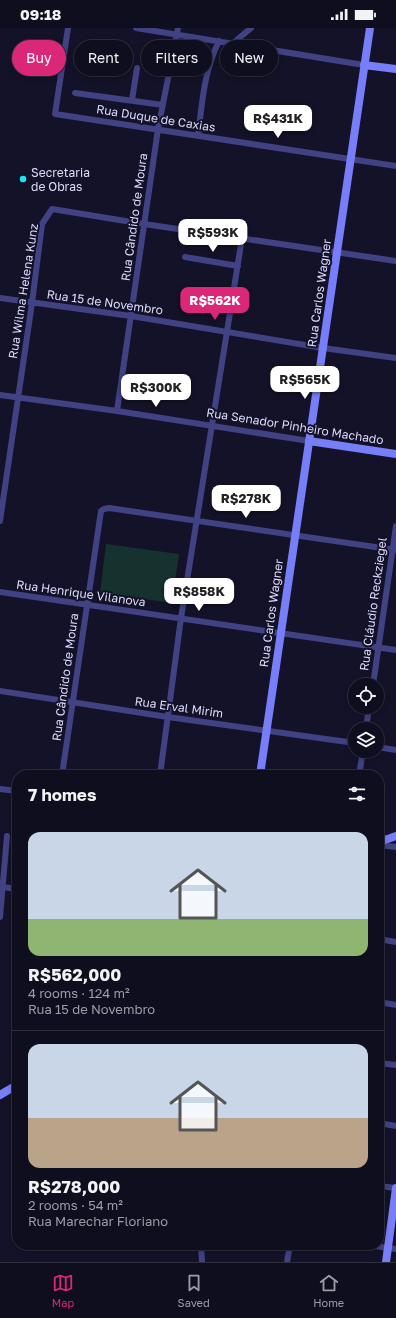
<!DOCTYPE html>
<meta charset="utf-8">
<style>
body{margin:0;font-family:"Golos Text",sans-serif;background:#181727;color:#f1f3f6;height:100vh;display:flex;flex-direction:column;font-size:15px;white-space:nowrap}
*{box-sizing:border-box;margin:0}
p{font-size:13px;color:#9b9ca4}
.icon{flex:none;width:22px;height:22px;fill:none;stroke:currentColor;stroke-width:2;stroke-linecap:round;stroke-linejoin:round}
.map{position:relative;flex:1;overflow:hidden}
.details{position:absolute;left:12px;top:742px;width:372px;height:480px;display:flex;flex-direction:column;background:#0f0e1e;border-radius:16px;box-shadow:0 2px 6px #0003,0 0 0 1px #2f2e3c}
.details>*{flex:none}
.banner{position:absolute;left:12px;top:12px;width:372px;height:36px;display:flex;gap:8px}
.tools{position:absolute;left:348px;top:650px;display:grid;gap:8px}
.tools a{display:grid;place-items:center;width:36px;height:36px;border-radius:50%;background:#0f0e1e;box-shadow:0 2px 6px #0003,0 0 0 1px #2f2e3c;font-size:20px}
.price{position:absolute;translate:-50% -34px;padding:0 9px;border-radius:8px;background:#fff;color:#222;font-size:13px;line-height:26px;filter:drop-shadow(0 1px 2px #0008)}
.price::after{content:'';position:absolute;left:50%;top:24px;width:12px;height:9px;margin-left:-6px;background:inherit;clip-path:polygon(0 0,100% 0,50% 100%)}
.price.selected{background:#db2777;color:#fff}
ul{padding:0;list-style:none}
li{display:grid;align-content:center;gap:8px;height:212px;padding:0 16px}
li+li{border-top:1px solid #2f2e3c}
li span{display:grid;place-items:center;height:124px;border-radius:12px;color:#555}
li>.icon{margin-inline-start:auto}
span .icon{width:72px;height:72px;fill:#fffc;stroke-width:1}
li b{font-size:17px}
h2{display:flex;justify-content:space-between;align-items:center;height:48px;padding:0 16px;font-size:17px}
.pill{padding:0 14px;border-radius:18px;background:#0f0e1e;box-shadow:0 2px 6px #0003,0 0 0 1px #2f2e3c;font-size:14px;line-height:36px}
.pill.selected{background:#db2777;color:#fff}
.status{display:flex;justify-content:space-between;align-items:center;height:28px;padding:0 20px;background:#0f0e1e;direction:ltr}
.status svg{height:11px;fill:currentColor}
.menu{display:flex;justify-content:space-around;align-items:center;height:56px;border-top:1px solid #2f2e3c;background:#0f0e1e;font-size:11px;color:#9b9ca4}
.menu a{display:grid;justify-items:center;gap:2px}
.menu .selected{color:#db2777}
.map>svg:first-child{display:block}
.garden{fill:#15322f}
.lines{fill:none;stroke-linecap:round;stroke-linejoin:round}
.street{stroke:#404284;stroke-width:6}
.secondary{stroke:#787ef7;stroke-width:8}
.poi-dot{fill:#13eaf1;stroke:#141228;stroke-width:1.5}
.labels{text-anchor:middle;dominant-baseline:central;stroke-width:4;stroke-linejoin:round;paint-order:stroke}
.street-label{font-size:12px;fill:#dddbfd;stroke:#141228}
.poi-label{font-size:12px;fill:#dddbfd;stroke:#141228;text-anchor:start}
</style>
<div class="status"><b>09:18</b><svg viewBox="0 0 49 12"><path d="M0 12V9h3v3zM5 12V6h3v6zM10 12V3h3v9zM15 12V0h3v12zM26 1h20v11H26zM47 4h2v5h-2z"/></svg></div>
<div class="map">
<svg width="396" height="1234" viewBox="0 0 396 1234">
<rect width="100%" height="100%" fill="#141228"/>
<path class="garden" d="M106,516L179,526L172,575L100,565Z"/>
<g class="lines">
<path class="street" d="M68,0L55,86L396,138
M136,0L364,37
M232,16L251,0
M75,65L163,77
M132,72L137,40
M198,108C202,75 204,43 219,13
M185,229L238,238
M0,270L131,288L323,320L396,330
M0,367L117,383L309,413
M117,383L158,101L178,0
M0,493L32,275L42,196L52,181L144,196L396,233
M0,564L396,622
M373,657L396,498
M0,663L168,689L355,715
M366,701L369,679
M377,719L396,722
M62,747L101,483L104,481L109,480L396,522
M160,747L181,590L242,210
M359,747L363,723
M0,761L17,763
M379,817L396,819
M3,859L17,861
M0,889L7,808
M379,911L396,914
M379,974L396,977
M379,1035L396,1037
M379,1095L396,1098
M379,1158L396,1160
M201,1217L202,1234
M367,1217L396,1221
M287,1234L290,1217"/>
<path class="secondary" d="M364,37L396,41
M309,413L396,426
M260,747L370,0
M379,814L396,808
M0,1067L17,1057
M386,1234L396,1160"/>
</g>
<circle class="poi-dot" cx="23" cy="151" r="4"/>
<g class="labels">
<g class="street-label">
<text transform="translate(156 90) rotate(9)">Rua Duque de Caxias</text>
<text transform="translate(134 189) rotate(-82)">Rua Cândido de Moura</text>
<text transform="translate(23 263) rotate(-81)">Rua Wilma Helena Kunz</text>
<text transform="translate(319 265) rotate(-82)">Rua Carlos Wagner</text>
<text transform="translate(105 274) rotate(8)">Rua 15 de Novembro</text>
<text transform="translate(295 398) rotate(9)">Rua Senador Pinheiro Machado</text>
<text transform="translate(81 565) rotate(8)">Rua Henrique Vilanova</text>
<text transform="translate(373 576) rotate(-82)">Rua Cláudio Reckziegel</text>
<text transform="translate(271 585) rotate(-82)">Rua Carlos Wagner</text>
<text transform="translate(65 649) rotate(-82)">Rua Cândido de Moura</text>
<text transform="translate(179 679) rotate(8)">Rua Erval Mirim</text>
</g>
<g class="poi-label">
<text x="31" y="144">Secretaria<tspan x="31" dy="14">de Obras</tspan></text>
</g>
</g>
</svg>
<div class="tools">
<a><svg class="icon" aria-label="locate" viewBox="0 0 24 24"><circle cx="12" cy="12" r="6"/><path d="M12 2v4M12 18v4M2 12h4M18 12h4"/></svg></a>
<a><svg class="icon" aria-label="layers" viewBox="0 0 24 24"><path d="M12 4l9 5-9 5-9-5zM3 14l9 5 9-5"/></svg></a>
</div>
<b class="price" style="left:278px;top:111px">R$431K</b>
<b class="price" style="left:213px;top:225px">R$593K</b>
<b class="price selected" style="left:215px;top:293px">R$562K</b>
<b class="price" style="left:305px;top:372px">R$565K</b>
<b class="price" style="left:156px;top:380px">R$300K</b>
<b class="price" style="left:246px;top:491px">R$278K</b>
<b class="price" style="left:199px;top:584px">R$858K</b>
<div class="banner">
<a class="pill selected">Buy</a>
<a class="pill">Rent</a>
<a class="pill">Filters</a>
<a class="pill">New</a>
</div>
<section class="details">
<h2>7 homes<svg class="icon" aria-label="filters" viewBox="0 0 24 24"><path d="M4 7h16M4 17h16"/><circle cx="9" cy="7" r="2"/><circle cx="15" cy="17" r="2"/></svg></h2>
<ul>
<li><span style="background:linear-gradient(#c9d6e8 70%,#8fb573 0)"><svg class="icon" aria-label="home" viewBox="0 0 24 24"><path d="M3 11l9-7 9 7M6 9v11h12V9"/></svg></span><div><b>R$562,000</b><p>4 rooms · 124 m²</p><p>Rua 15 de Novembro</p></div></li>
<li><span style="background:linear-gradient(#c9d6e8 60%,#b9a48a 0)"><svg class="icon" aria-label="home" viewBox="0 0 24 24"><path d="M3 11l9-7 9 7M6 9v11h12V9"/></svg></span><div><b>R$278,000</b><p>2 rooms · 54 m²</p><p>Rua Marechar Floriano</p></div></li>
</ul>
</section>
</div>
<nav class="menu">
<a class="selected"><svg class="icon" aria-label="map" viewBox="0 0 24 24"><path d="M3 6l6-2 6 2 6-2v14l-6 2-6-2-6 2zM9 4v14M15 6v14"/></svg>Map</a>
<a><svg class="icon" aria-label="saved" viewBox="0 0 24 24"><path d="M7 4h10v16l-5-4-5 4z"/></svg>Saved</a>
<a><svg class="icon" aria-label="home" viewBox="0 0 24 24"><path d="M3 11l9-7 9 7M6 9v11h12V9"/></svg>Home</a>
</nav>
